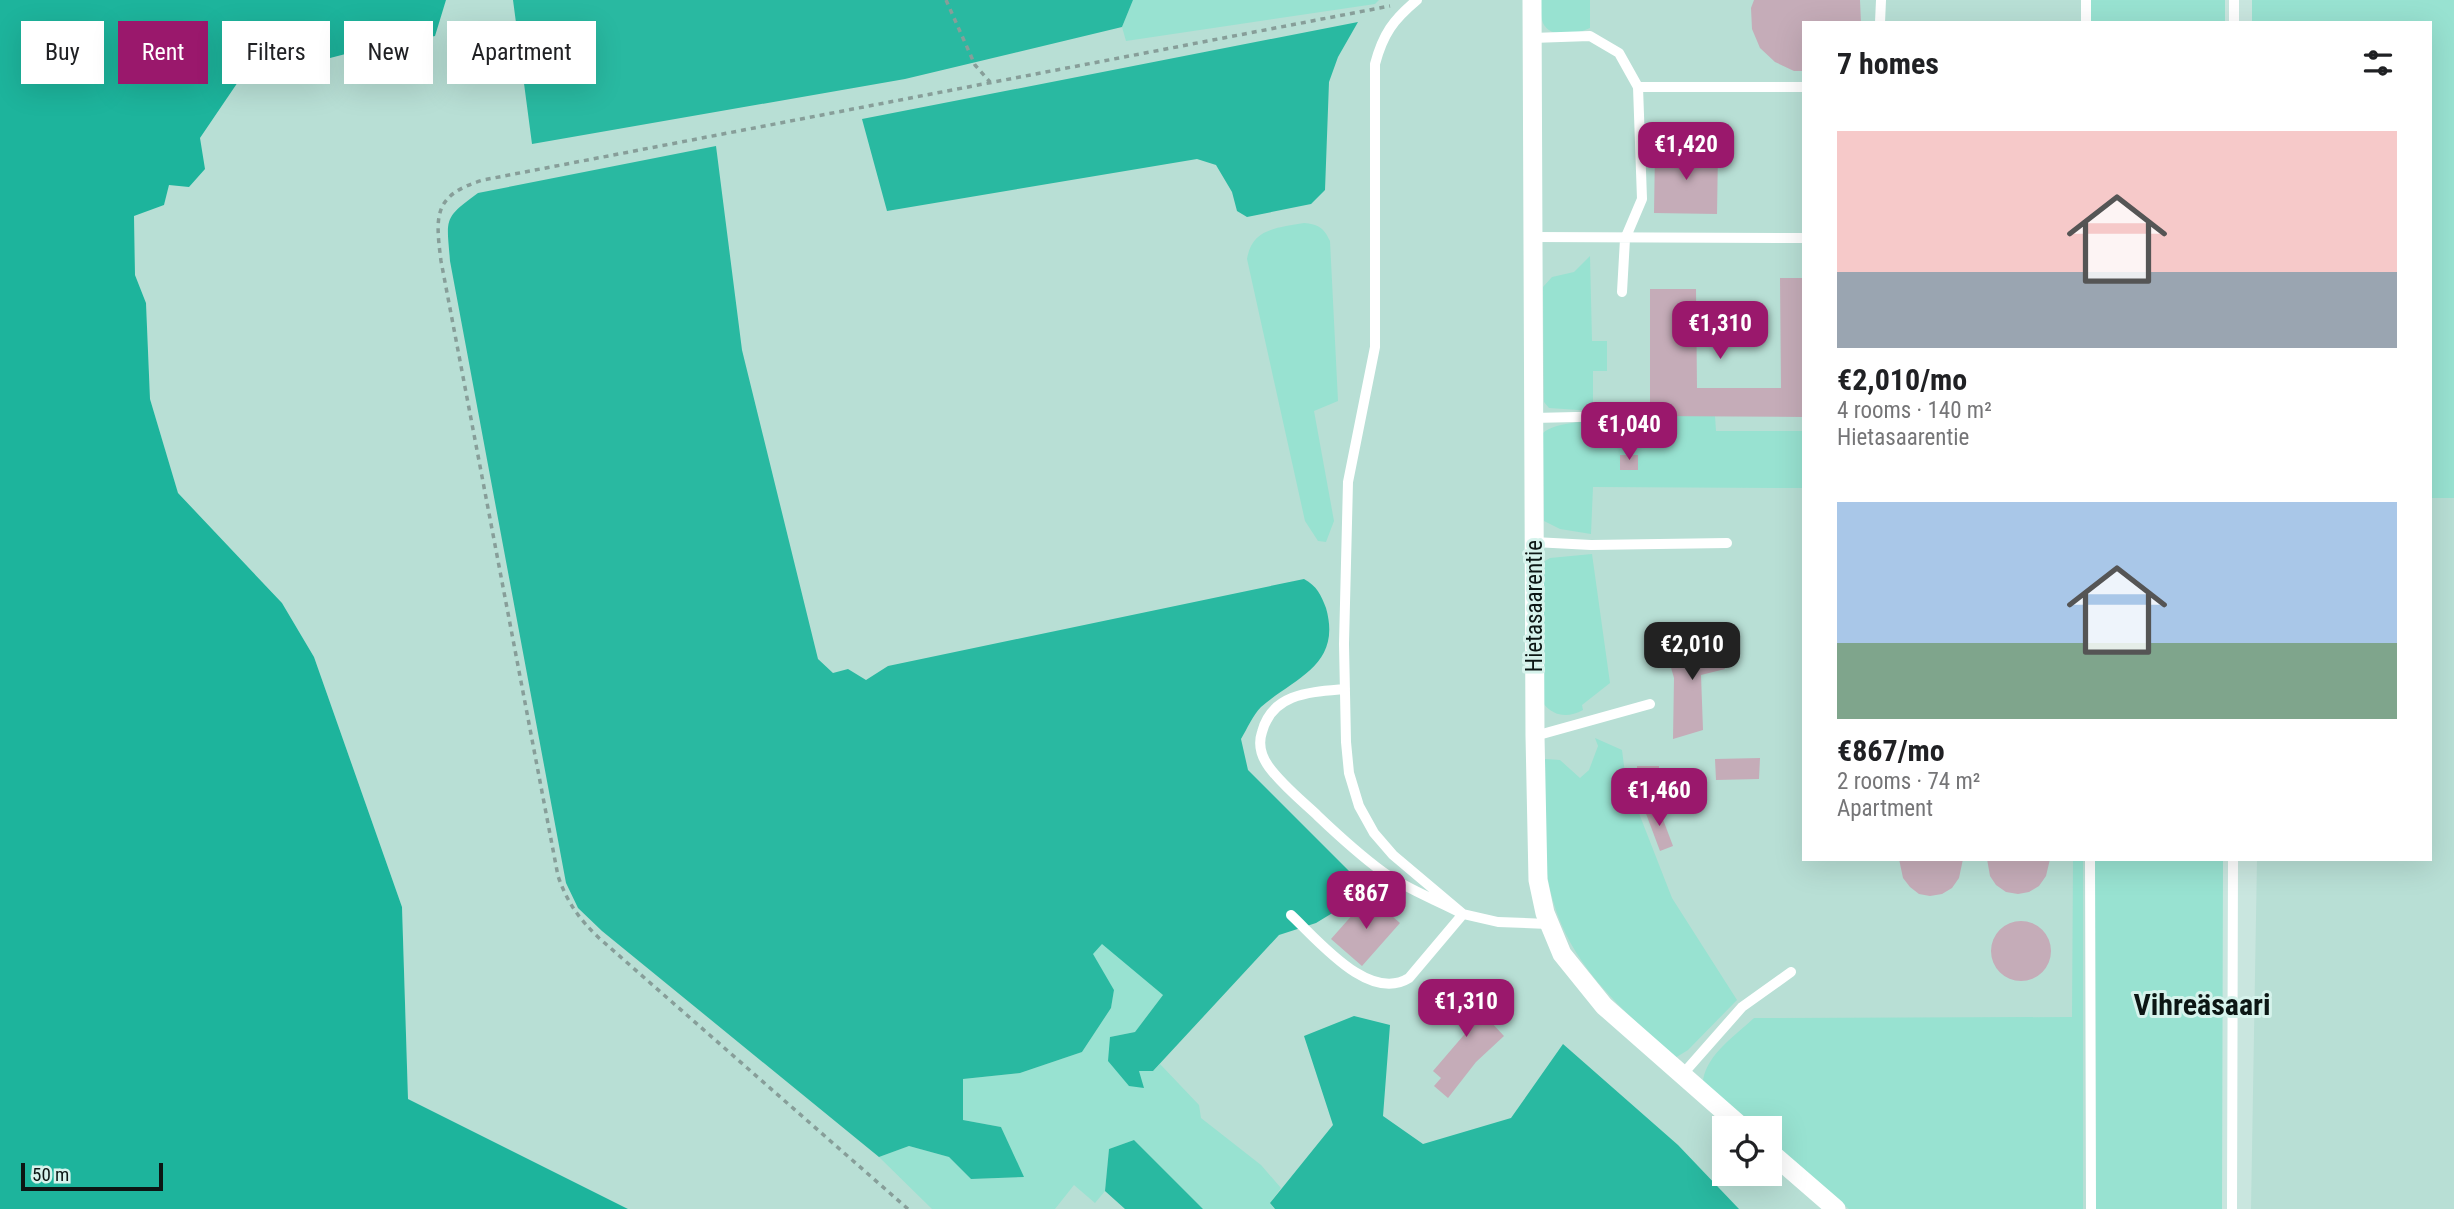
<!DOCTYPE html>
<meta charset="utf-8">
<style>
body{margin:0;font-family:"Roboto Condensed",sans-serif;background:#f2f2f2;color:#202124;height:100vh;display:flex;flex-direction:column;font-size:26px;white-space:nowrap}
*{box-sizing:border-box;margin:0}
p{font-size:23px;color:#757577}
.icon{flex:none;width:38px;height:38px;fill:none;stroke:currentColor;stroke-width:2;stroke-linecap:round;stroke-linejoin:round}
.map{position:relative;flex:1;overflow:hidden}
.side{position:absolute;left:1802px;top:21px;width:630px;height:840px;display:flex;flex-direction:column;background:#fff;border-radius:0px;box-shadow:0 7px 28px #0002}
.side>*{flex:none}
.hud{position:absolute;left:21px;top:21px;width:665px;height:63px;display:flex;gap:14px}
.controls{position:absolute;left:1712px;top:1116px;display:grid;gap:14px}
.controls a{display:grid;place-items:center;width:70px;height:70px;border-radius:0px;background:#fff;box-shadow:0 7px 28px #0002;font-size:35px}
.scale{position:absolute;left:21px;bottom:18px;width:142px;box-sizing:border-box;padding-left:7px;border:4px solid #0c1614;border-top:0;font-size:19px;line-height:24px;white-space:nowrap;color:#0c1614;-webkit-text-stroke:5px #d6f3ec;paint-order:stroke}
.price{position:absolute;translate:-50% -60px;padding:0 16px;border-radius:14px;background:#9a186c;color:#fff;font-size:23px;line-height:46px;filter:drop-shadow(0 2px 4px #0008)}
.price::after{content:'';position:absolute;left:50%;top:42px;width:21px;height:16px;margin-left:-10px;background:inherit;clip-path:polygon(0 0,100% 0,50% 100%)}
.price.active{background:#222;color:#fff}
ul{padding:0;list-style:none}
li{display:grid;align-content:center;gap:14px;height:371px;padding:0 35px}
li span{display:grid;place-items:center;height:217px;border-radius:0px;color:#555}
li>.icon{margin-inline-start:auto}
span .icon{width:126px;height:126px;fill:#fffc;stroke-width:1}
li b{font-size:30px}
h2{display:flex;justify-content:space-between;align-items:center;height:84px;padding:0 35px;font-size:30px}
.chip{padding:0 24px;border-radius:0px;background:#fff;box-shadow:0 7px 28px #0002;font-size:24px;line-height:63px}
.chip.active{background:#9a186c;color:#fff}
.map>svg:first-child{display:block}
.built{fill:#b8dfd5;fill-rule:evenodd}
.green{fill:#98e2d1}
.forest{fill:#29b9a1}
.water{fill:#1db49c}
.building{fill:#c5acb8}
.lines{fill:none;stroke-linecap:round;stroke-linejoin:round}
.path{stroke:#879e99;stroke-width:3.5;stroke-dasharray:5 5;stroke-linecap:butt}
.service{stroke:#fff;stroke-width:10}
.minor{stroke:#fff;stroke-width:19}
.labels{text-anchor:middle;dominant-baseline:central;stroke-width:6;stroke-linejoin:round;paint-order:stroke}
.street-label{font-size:23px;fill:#0c1614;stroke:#d6f3ec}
.district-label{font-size:30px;font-weight:bold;fill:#0c1614;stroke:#d6f3ec}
</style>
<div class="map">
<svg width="2454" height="1209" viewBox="0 0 2454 1209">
<rect width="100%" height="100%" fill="#c9e6df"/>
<path class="built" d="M446,0H2123L2124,23H1804V859H2133L2137,1209H628L408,1099L402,907L314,657L282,603L178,494L150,399L146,303L135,275L134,215L164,205L169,184L238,82L361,50L434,36ZM1724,1129H1769V1174H1724Z
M2431,498H2454V1209H2251L2257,859H2431Z"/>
<path class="green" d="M1133,0H1379L1375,4L1126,41L1122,27Z
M1541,0H1590V28C1577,34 1550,39 1543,23C1540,16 1541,7 1541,0Z
M2091,0H2225V23H2091Z
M2252,0H2454V498H2431V23H2252Z
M1304,223C1318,224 1324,228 1330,241L1338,401L1314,411L1334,521L1326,542L1318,541L1305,521L1247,259C1252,228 1277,228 1304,223Z
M1590,256L1592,341H1607V371H1593V411L1549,408L1544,402L1543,287L1552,277L1574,272Z
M1650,416H1715L1716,431H1804V488L1593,487L1591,534L1560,529L1544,521L1543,433C1557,418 1627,420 1650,420Z
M1592,554L1610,683L1582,705L1583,710C1568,718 1554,717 1543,703L1544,566L1545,561L1550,558Z
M1595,738L1622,750L1628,797L1633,798L1672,898L1737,1000L1688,1050L1675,1058C1613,1000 1558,957 1546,867C1542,832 1546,795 1545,759L1560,760L1580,778L1589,770L1598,746Z
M2073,859H2083V1209H1849L1769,1140V1129H1756L1708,1088L1703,1080C1708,1053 1735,1036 1754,1018L2072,1017Z
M2095,859H2223L2222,1209H2096Z
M1102,943L1163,995L1135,1032L1110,1037L1143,1088L1138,1071H1153L1160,1064L1199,1105L1201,1118L1261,1165L1281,1188L1270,1203L1274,1209H1203L1134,1140L1109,1149L1105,1191L1095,1203L1074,1185L1055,1209H932L879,1157L909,1146L949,1157L971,1179L1023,1177L1001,1127L963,1120V1079L1020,1073L1082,1052L1111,1008L1114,990L1092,954Z"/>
<path class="forest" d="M513,0H1133L1122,27L905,79L532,144Z
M1358,22L1338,57L1329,82L1325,190L1311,204L1247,217L1237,211L1232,192L1216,165L1197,159L887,211L862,119Z
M716,146L742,350L818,659L833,673L848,669L866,680L888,666L1304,579C1317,586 1321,595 1326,608C1342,665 1296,677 1261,707C1253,715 1247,729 1241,739L1248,770L1353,875L1339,909L1316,923L1279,935L1153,1071H1139L1144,1088L1129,1086L1108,1061L1110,1037L1135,1032L1163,995L1102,944L1093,954L1114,990L1111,1008L1082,1052L1020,1073L963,1079V1120L1001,1127L1024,1177L971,1179L949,1157L909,1146L879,1157L602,931L578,908L566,883L450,261C447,219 442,219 478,193Z
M1354,1016L1390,1025L1383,1116L1423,1144L1511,1118L1563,1044L1678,1145L1739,1209H1275L1270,1203L1333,1125L1304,1036Z
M1134,1140L1203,1209H1125L1105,1191L1109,1149Z"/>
<path class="water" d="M0,0H446L435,36L361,50L238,82L200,138L205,169L189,187L169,185L164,205L134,216L135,275L146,303L150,399L178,493L282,603L314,657L402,907L408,1099L628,1209H0Z"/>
<path class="building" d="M1754,0H1860L1861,23H1804V71H1794L1775,62L1760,48L1752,29L1751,8Z
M1655,151H1718L1717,214L1654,213Z
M1780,278H1804V417L1650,416V289H1696L1697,388H1781Z
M1620,455H1638V470H1620Z
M1715,636L1725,669L1701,675L1703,730L1673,739L1674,678L1666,650Z
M1760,758L1759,779L1716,780L1715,759Z
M1637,766H1659V783H1637Z
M1658,806L1673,846L1660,851L1645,811Z
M1899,859H1963L1959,878L1952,888L1942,894L1930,896L1919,894L1910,887L1903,878Z
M1987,859H2050L2046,876L2039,886L2029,892L2018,894L2006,892L1996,885L1990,876Z
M1369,896L1400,923L1362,966L1331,939Z
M1991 951a30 30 0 1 1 60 0a30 30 0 1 1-60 0Z
M1466,981L1484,998L1476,1006L1504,1036L1476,1062L1448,1098L1434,1086L1441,1078L1433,1071L1469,1029L1444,1006Z"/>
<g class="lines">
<path class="path" d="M946,0L975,65L990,82
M908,1209L599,938C579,919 567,902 558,876L441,261C435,214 434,195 483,180L1390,6"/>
<path class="service" d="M1417,0C1393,20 1383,34 1375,64V347L1348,482L1344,644L1346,742L1349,773L1359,806L1374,833L1393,855L1463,914L1498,922L1548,924
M2086,0V23
M1880,23L1881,0
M2234,23V0
M1532,38L1590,36L1619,53L1638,87H1804
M1533,237L1804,238
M1622,292L1625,239L1642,199L1638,87
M1533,418L1620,416
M1534,542L1591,545L1727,543
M1535,736L1650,704
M2090,859L2091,1209
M1291,915C1318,940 1369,1003 1409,978L1463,914C1437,900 1406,889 1383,872C1360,855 1338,835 1318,816C1302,801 1282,785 1269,767C1261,756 1258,744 1262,732C1272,693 1311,692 1345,689
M1682,1075L1742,1007L1791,972
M2232,1209L2233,859"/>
<path class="minor" d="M1532,0L1535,736L1538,880L1545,913L1562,954L1604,1006L1744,1129
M1769,1151L1836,1209"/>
</g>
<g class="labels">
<g class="street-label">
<text transform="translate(1534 606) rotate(-90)">Hietasaarentie</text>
</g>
<g class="district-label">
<text x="2202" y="1004">Vihreäsaari</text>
</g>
</g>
</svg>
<div class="controls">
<a><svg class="icon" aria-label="locate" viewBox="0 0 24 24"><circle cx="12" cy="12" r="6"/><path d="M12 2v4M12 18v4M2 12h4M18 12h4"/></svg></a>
</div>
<div class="scale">50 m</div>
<b class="price" style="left:1686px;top:182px">€1,420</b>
<b class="price" style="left:1720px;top:361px">€1,310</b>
<b class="price" style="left:1629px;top:462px">€1,040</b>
<b class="price active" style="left:1692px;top:682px">€2,010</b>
<b class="price" style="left:1659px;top:828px">€1,460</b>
<b class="price" style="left:1366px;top:931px">€867</b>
<b class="price" style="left:1466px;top:1039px">€1,310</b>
<div class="hud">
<a class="chip">Buy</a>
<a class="chip active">Rent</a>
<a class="chip">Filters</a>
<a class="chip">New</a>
<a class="chip">Apartment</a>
</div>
<section class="side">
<h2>7 homes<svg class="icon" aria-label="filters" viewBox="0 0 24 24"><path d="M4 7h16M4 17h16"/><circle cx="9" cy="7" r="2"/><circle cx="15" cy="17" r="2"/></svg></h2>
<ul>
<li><span style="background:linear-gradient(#f6c9c9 65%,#9aa5b1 0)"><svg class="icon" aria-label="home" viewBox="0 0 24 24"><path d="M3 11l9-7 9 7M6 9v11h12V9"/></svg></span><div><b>€2,010/mo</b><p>4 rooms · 140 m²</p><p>Hietasaarentie</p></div></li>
<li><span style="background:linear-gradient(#a9c7e8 65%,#7fa58c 0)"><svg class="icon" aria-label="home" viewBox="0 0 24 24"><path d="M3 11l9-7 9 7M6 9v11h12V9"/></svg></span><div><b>€867/mo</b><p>2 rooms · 74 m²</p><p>Apartment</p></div></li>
</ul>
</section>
</div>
